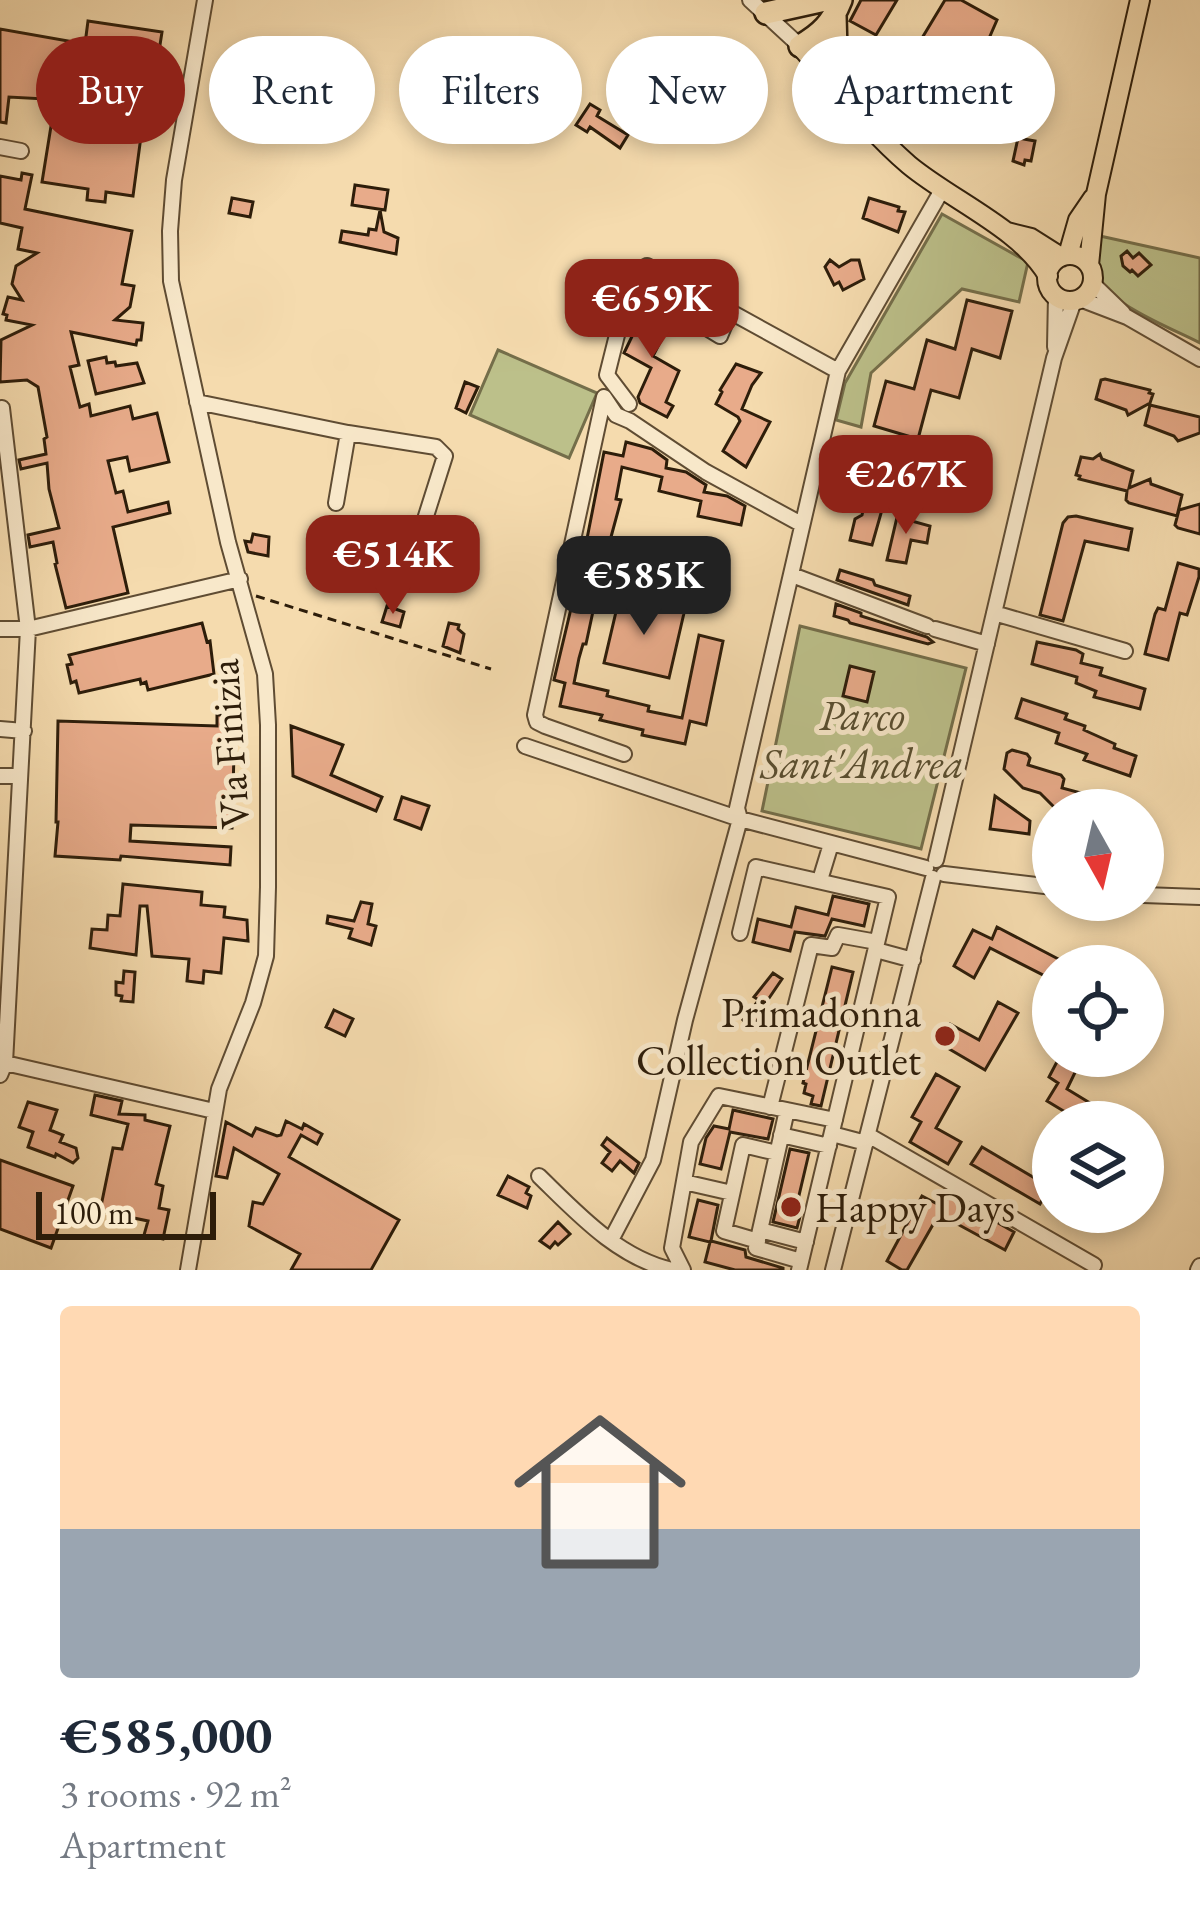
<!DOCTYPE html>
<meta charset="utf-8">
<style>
body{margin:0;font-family:"EB Garamond",serif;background:#f2f2f3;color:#1f2937;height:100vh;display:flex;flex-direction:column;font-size:45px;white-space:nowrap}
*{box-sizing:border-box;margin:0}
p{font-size:39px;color:#747a83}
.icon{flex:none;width:66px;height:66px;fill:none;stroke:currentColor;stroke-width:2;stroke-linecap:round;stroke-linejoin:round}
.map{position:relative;height:1270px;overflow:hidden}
.sheet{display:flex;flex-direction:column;background:#fff;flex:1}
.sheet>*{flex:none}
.top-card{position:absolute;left:36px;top:36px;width:1128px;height:108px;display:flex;gap:24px}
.needle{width:78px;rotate:172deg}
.fabs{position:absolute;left:1032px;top:789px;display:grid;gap:24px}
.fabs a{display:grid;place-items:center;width:132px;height:132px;border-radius:50%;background:#fff;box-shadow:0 6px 18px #0003;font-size:60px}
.scale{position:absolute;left:36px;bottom:30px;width:180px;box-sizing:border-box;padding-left:12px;border:6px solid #2d1d0a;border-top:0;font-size:33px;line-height:42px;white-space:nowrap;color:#2d1d0a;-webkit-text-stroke:9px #f8e8ca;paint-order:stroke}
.price{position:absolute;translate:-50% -102px;padding:0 27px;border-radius:24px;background:#8f2418;color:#fff;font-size:39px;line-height:78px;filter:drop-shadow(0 3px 6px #0008)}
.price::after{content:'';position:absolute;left:50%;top:72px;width:36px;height:27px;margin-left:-18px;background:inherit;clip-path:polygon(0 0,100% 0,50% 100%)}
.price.active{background:#222;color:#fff}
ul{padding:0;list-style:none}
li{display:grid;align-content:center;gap:24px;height:636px;padding:0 60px}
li+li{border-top:3px solid #e0e1e3}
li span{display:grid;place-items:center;height:372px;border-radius:12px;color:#555}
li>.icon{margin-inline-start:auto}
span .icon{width:216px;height:216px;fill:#fffc;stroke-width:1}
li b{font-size:51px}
.chip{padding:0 42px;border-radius:54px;background:#fff;box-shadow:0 6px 18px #0003;font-size:42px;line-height:108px}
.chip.active{background:#8f2418;color:#fff}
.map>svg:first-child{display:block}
.green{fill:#bcc08a;stroke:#746e4a;stroke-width:3}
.building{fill:#e8ab8a;stroke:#2d1d0a;stroke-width:3}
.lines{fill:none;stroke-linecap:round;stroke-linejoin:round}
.minor-casing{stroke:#5f4c33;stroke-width:18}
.major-casing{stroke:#2d1d0a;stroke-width:22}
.highway-casing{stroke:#2d1d0a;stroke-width:26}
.path{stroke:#2d1d0a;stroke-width:3;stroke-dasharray:9 6;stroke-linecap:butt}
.minor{stroke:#f8e8ca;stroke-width:14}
.major{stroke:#f5dbae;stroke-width:18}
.highway{stroke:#f5dbae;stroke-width:21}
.poi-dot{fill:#8f2418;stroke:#f8e8ca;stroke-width:4.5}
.labels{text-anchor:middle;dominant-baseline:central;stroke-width:10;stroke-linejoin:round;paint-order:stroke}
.park-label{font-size:42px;font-style:italic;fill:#584e30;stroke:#f8e8ca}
.street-label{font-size:42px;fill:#2d1d0a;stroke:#f8e8ca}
.poi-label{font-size:42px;fill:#2d1d0a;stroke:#f8e8ca;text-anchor:end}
</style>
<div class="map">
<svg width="1200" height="1270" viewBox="0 0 1200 1270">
<rect width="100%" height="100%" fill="#f5dbae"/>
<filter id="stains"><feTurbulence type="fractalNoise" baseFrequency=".00167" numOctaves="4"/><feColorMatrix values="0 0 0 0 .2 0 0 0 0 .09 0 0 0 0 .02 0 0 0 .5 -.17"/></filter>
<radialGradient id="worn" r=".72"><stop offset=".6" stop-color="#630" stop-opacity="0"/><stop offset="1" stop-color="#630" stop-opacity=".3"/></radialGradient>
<path class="green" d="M942,214L1028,262L1019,302L962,289L871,373L861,427L836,420L845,383Z
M1100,236L1200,258V343C1173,329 1118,308 1102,283C1092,268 1096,252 1100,236Z
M498,350L597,393L569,458L470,415Z
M800,626L966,668L921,849L762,811Z"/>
<path class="building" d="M861,0H897L876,35L850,21Z
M945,0H961L997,20L963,98L956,94L948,111L914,94L919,83L912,79L923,52L916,48Z
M88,21L162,32L157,64L138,62L133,93L48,82L45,99L9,97L6,123L0,122V29L85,44Z
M655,40L672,50L662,71L644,60Z
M166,66L178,68L173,100L160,97Z
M712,76L728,90L717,107L700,94Z
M590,104L600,110L597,116L628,135L620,148L590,127L587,132L576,125Z
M73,112L132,121L133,112L144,114L133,196L106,192L105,202L87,200L88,189L42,182L52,120L72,123Z
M1018,138L1035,141L1031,161L1025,160L1024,165L1013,161Z
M22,173L32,175L25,209L132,231L122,284L134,286L130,307L115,320L143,323L141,340H137L136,345L71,332L79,365L70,367L80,407L89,404L91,416L130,406L133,419L157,413L169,462L130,471L127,457L108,461L116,493L123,491L128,512L168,502L170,513L113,527L128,593L66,608L55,564L57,563L53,542L30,547L28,535L59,528L49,489L47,463L21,469L19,460L46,454L44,439L47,437L38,387L27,380L0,382L1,340L32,325L6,320L7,315L3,314L8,297L22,300L12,284L16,266L37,253L18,249L22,228L0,223V176L21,180Z
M355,185L388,190L385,210L352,205Z
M232,198L253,202L250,217L229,213Z
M869,198L899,207L898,211L905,212L898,232L863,218Z
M380,210L384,232L398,238L396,254L340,242L342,231L368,235L369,229L376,230Z
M1127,251L1133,258L1139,253L1151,265L1138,276L1132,270L1130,272L1123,266L1121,256Z
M830,260L839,267L851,260H859L864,279L843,290L839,282L834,285L825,267Z
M967,300L1012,311L1000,358L972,349L959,398L931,390L918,439L874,426L886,381L914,389L927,340L955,349Z
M638,307L670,323L653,356L679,371L666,402L673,406L667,417L640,403L638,397L651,368L624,353L638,324L632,320Z
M106,357L107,363L115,362L116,366L137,363L144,383L96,394L88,361Z
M736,364L761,373L752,385L742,409L770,422L746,467L723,451L740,421L738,417L716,404L722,392L720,390Z
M1105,379L1150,390L1149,393L1153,394L1150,403L1128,415L1126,410L1096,399L1101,380Z
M465,382L478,387L466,413L456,408Z
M1150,405L1200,417V433L1178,441L1174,436L1145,425Z
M916,440L932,444L931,449L976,460L965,507L920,494L930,458L912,453Z
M626,442L652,449L667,460L666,468L686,472L706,485L704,492L727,496L745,506L741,525L698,516L701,501L659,491L662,477L622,467L616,499L621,500L611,537L654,547L652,555L694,565L689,589L646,579L647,571L607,562L598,602H595L586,644H583L579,658L574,683L608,691L607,696L649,706L648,711L682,718L699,635L723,641L706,725L690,721L685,744L642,735L643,730L600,720L602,715L560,706L565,683L554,680L584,554L604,452L623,456Z
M1100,454L1102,459L1133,471L1129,488L1150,479L1151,484L1182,495L1177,516L1129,503L1126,500L1127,491L1079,479L1080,476L1076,475L1081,457L1093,459Z
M870,480L889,485L872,545L850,540L855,519L862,515Z
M1200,504V534L1178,528L1175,525L1179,510Z
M898,513L910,515L908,520L930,526L927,543L911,540L906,563L887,560Z
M1076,516L1132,529L1128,550L1085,541L1063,621L1040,615L1063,523L1068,517Z
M447,519L472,524L468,537L455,533L452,541L440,535Z
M253,534L269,537L268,556L248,552L245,541L251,542Z
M336,538L347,540L346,545L358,548L356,562L308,553L309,550L333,548Z
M1178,563L1199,569V577L1187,615L1180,613L1168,660L1145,654L1155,614L1158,608L1165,610Z
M840,570L873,580L875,585L910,596L908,605L837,580Z
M619,599L684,613L669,678L604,663Z
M836,604L861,613V616L927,637L933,642L928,644L850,623L848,620L834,616Z
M387,606L404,612L400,627L382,622Z
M202,623L207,642L210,641L214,674L148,690L146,682L141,684L140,679L79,693L76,681L71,683L67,665L72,664L69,655Z
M449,623L459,625L458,629L464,634L460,653L443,646Z
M1037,642L1076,650L1083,654L1081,663L1102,668L1100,675L1145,689L1140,709L1094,697L1096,691L1076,683L1077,677L1032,664Z
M850,666L874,672L867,702L843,696Z
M1022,699L1067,714L1065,719L1085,726L1084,730L1115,744L1114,748L1136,756L1130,776L1084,760L1087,754L1056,743L1059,733L1016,718Z
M217,715H235L232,828L131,825L130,841L231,847L230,865L121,856L120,860L55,856L58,822H56L58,721L217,726Z
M291,726L343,745L331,775L382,797L376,811L293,776Z
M1012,750L1027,754L1030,758L1028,765L1061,775L1064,779L1062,788L1096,797L1099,801L1097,810H1057L1040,793L1023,788L1004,769L1007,753Z
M995,796L1030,821L1029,834L990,829Z
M402,797L429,806L421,829L395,819Z
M123,884L202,892L201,905L225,907L224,917L247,920L248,941L224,938L221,973L204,971L203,983L187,981L189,959L152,956L147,906H140L136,955L90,948L92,929L107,930L108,915L120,916Z
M833,896L869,904L864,926L832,919L825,936L795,932L790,951L753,942L758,919L791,927L796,907L828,915Z
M361,902L372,904L368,924L376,926L371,945L349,938L352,929L327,923L328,916L354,921Z
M997,927L1066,963L1071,953L1096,966H1053V980L990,948L974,978L954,966L973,930L992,939Z
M832,967L853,972L821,1106L811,1104L813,1096L804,1093L806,1084L803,1083Z
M124,971L135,972L133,1002L121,1001L122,996L116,995V982L123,983Z
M773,973L782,979L765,1004L754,997Z
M758,1001L768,1007L751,1028L743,1020Z
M998,1002L1018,1013L985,1070L939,1043L950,1024L979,1040Z
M334,1010L353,1019L345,1036L326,1027Z
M1060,1056H1083L1067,1089L1090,1103L1080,1121L1047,1101L1058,1083L1049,1077Z
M936,1074L959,1087L936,1128L961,1142L948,1164L910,1142L921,1122L912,1117Z
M95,1095L122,1101L119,1114L145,1115V1120L170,1126L156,1184L163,1186L159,1208L169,1210L163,1239L144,1235L148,1221L100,1211L113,1148L122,1149L128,1124L91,1115Z
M28,1102L57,1110L50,1130L63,1135L60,1142L76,1148L78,1158L73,1163L56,1154L55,1157L28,1147L33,1132L19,1127Z
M733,1110L773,1119L768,1139L730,1132L721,1169L700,1164L706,1138L714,1126L729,1129Z
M286,1121L302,1129L304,1124L322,1134L317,1144L301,1135L289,1157L399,1220L371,1270H291L300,1254L249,1226L253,1202L263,1204L279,1174L234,1148L227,1178L216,1176L226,1122L252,1136L256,1128L277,1136L281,1135Z
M607,1138L639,1163L634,1173L620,1161L612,1171L602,1163L610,1152L602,1145Z
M982,1147L1043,1183L1053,1165V1190L1049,1188L1040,1204L971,1164Z
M790,1149L809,1153L797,1204L803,1205L797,1228L773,1222Z
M0,1160L73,1186L51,1248L0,1229Z
M508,1176L529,1187L526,1193L531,1196L527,1208L498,1195Z
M949,1195L1014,1232L1005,1250L939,1214Z
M922,1196L943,1207L907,1270H902L887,1261Z
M698,1200L718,1205L711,1241L745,1250L746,1257L783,1268V1270H735L705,1262L710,1242L689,1237Z
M558,1222L570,1234L558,1245L555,1242L550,1248L540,1241Z"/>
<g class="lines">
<defs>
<path id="minor" d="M750,0L800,46
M0,147L21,151
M647,266L838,371
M1093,284L1123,313
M1080,299L1127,317L1200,359
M1055,347L1056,295
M197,402L348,433L436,447L445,456L414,554
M629,404L607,375L628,291L643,289L720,336L730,312
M336,503L348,433
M792,575L927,626
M994,613L1125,651
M0,629H28L240,579
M935,629L987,644
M0,729L24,731
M525,746L740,819L926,868
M624,754L545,726L537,722L535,715L604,397L616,415L630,421L706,472L801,524
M0,776H20
M936,860L1054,358L1074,301
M944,874L1053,887
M820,880L831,844
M1143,895L1200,897
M740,933L756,867L888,897L799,1270
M876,950L913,960
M5,1063L214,1111
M0,1075L5,1063L28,629L2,408
M770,1107L811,945L832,948L838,935L877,942
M787,1110L756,1248L801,1261
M832,1134L866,1143
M781,1135L829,1146
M868,1135L1094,1265
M539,1176C577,1213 618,1258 672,1270
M684,1182L732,1193
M760,1230L806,1242
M611,1240L653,1160L685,1020L740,819L737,808L838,371L942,190
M758,1241L724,1231L743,1145L777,1153
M188,1270L219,1089L253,1003L266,956L268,887V725L265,674L228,542L171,281L170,231L174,180L205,0
M683,1270L672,1248L691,1142L719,1096L835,1120
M833,1270L933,878
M1198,1270L1200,1266"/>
<path id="major" d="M800,46C836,87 868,130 909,165C951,200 1021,229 1048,276
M1007,232L1031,238L1061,257
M1068,255L1078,220L1093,198
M1047 278a23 23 0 1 1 46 0a23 23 0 1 1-46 0Z
M1089,265L1096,194L1140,0"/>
<path id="highway" d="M766,13L825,0
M835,15L837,88
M800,46C821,34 832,23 841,0"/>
</defs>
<use href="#minor" class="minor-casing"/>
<use href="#major" class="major-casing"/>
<use href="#highway" class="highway-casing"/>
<path class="path" d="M256,596L491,669"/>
<use href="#minor" class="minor"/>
<use href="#major" class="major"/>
<use href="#highway" class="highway"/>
</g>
<g class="poi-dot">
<circle cx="945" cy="1036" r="12"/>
<circle cx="791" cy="1207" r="12"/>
</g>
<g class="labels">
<g class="park-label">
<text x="862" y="715">Parco<tspan x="862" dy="48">Sant'Andrea</tspan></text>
</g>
<g class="street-label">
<text transform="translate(229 744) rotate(-94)">Via Finizia</text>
</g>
<g class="poi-label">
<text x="921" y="1012">Primadonna<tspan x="921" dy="48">Collection Outlet</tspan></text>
<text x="815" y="1207" text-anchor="start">Happy Days</text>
</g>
</g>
<rect width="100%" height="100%" filter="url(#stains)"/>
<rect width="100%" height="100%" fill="url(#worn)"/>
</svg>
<div class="fabs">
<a><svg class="needle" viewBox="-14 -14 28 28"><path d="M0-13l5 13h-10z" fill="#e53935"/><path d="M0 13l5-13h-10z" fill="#747a83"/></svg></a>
<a><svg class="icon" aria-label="locate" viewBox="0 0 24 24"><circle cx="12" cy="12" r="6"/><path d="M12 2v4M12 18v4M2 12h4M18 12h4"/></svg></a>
<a><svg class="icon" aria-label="layers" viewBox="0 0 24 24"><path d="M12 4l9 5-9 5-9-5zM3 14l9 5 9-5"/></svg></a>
</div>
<div class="scale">100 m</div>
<b class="price" style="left:652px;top:361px">€659K</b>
<b class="price" style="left:906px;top:537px">€267K</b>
<b class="price" style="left:393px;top:617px">€514K</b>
<b class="price active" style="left:644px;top:638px">€585K</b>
<div class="top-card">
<a class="chip active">Buy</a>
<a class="chip">Rent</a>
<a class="chip">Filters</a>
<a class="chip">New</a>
<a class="chip">Apartment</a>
</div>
</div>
<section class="sheet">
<ul>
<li><span style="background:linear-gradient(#ffd9b3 60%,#9aa5b1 0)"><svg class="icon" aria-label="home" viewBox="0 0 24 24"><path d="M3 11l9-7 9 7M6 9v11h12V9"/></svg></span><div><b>€585,000</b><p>3 rooms · 92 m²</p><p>Apartment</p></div></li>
</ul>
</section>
